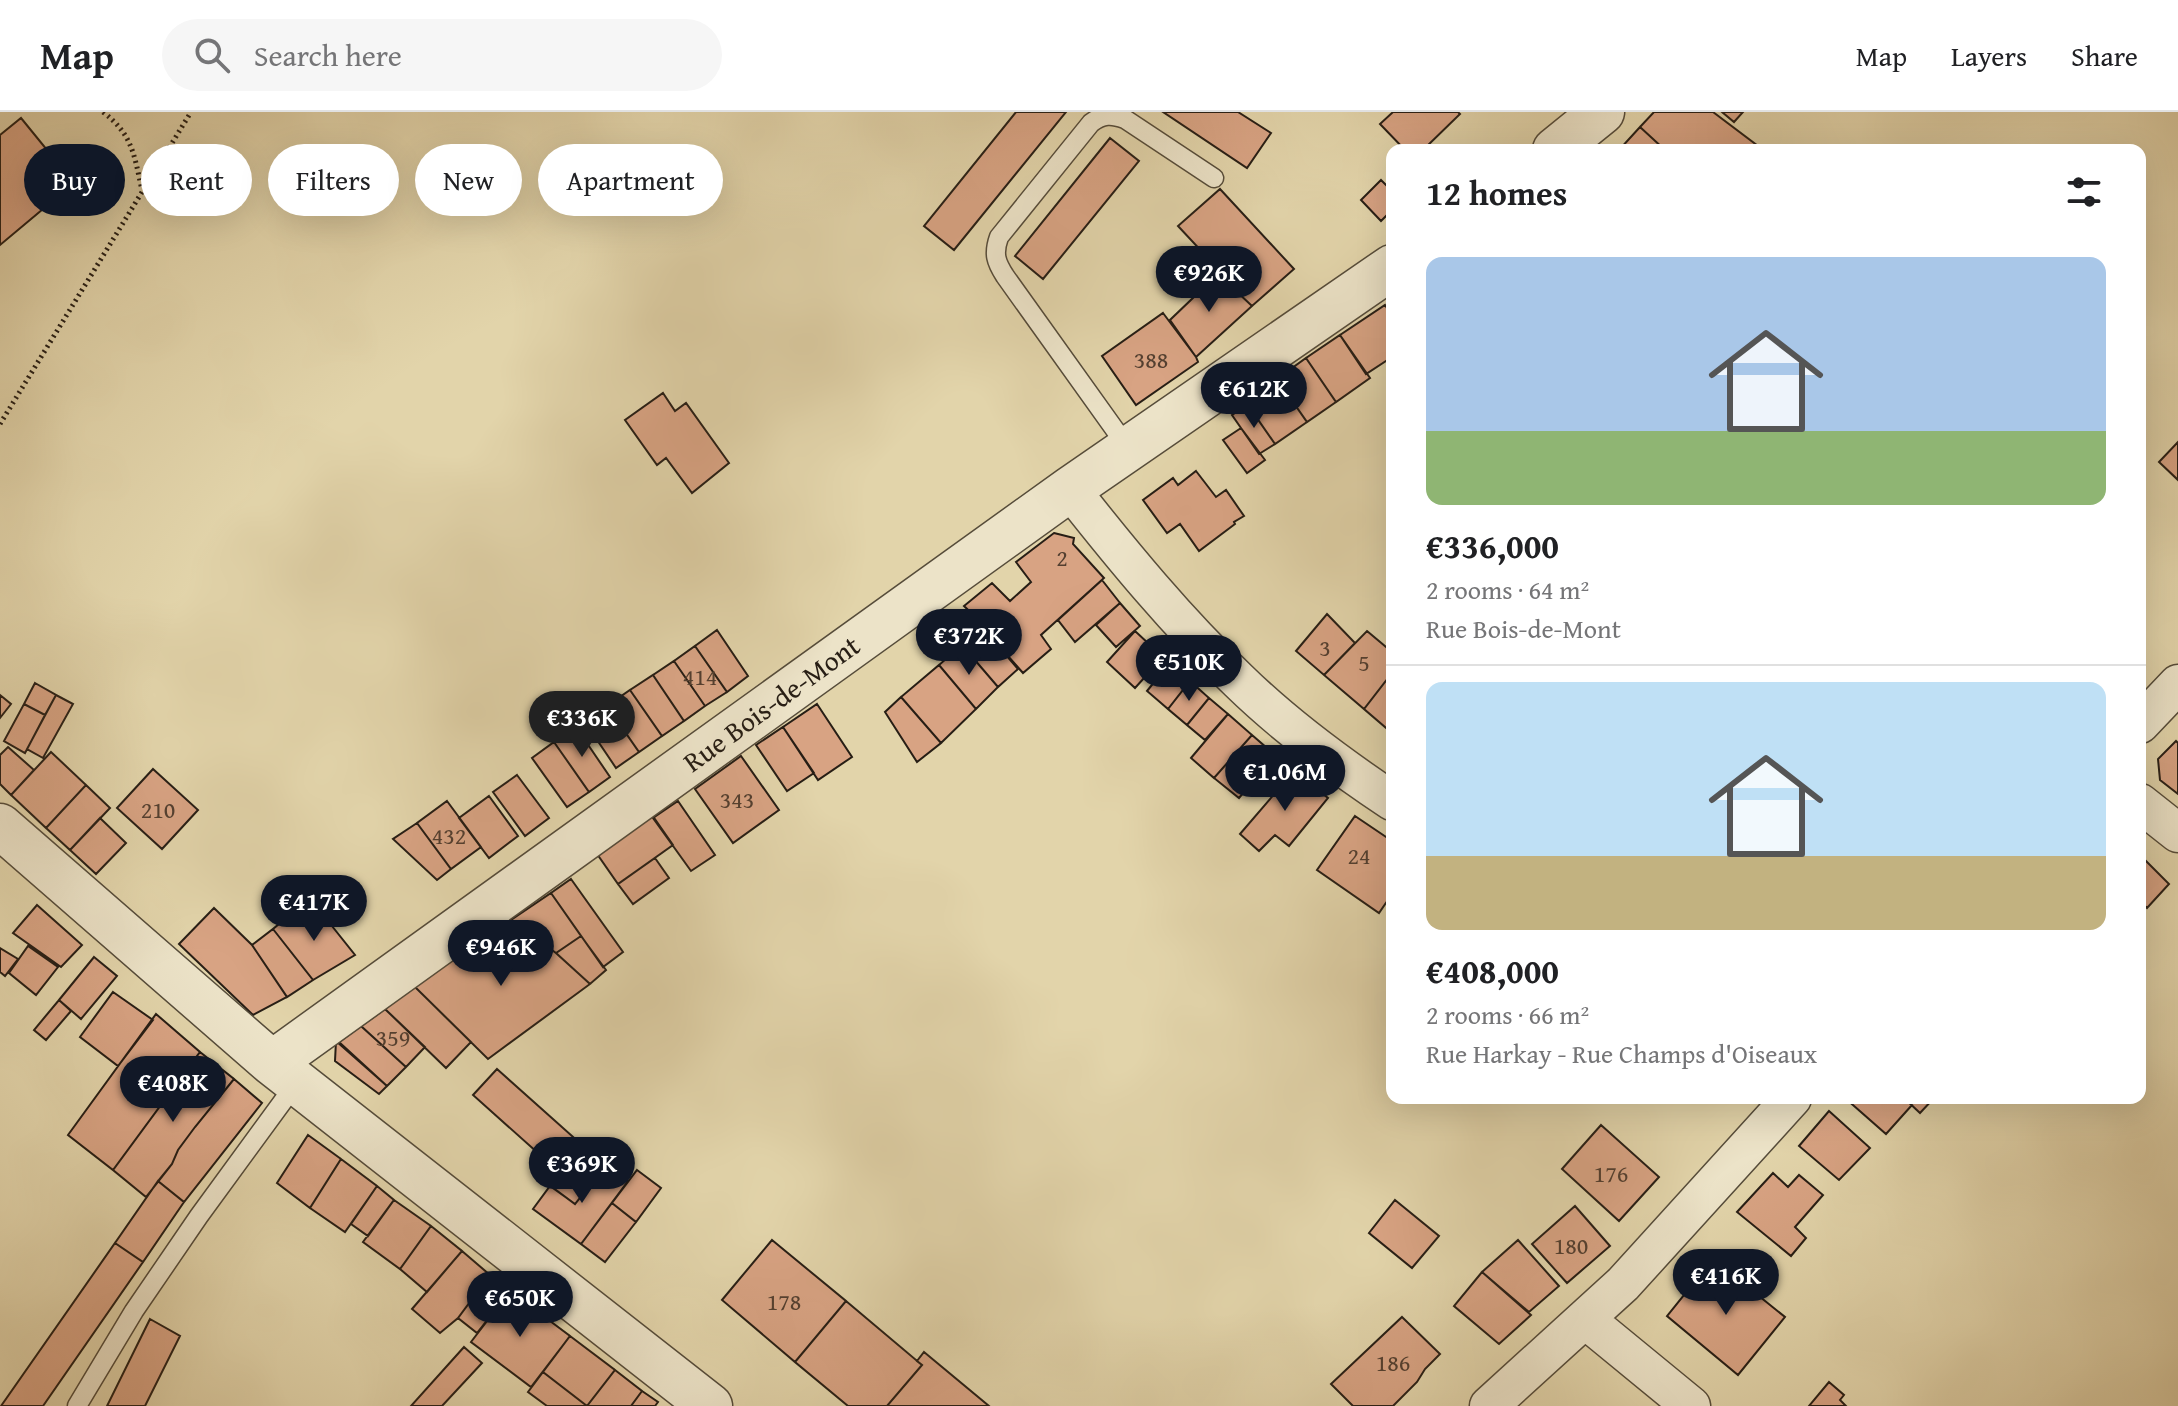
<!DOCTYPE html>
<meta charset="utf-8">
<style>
body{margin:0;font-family:"Gentium Book Plus",serif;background:#f6f6f6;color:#202124;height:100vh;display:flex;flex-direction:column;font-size:30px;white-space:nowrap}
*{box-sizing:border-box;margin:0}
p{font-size:26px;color:#757577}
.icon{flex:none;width:44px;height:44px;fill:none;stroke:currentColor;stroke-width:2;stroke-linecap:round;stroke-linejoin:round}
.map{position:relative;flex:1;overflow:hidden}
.side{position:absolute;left:1386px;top:32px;width:760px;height:960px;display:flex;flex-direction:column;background:#fff;border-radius:16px;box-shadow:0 8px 32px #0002}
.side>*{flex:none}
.guide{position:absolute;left:24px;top:32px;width:760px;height:72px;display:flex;gap:16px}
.price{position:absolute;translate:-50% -68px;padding:0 18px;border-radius:28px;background:#111827;color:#fff;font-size:26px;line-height:52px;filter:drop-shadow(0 2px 4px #0008)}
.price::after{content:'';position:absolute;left:50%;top:48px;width:24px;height:18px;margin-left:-12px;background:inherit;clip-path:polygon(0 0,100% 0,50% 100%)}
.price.active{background:#222;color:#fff}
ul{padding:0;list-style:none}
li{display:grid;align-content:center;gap:16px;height:424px;padding:0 40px}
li+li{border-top:2px solid #e0e0e0}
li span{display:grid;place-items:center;height:248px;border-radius:16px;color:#555}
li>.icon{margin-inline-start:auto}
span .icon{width:144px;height:144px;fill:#fffc;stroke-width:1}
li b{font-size:34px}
h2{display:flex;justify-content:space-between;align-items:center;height:96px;padding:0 40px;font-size:34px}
.tag{padding:0 28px;border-radius:36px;background:#fff;box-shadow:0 8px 32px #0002;font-size:28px;line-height:72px}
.tag.active{background:#111827;color:#fff}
header{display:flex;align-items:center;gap:48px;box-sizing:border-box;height:112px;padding:0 40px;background:#fff;border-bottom:2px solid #e0e0e0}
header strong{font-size:38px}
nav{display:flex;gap:44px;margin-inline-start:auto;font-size:28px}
.search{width:560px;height:72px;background:#f6f6f6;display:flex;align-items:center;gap:20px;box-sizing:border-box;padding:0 28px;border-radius:44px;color:#757577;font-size:30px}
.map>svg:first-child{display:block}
.building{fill:#d8a383;stroke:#271e15;stroke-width:2}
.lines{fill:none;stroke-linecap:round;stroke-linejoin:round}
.service-casing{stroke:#564c3a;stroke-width:21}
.minor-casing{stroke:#564c3a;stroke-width:41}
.tertiary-casing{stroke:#564c3a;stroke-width:47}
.path{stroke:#271e15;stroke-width:5;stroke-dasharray:2 4;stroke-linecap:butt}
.service{stroke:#ece3c8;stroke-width:18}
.minor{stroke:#ece3c8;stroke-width:38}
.tertiary{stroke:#ece3c8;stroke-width:44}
.labels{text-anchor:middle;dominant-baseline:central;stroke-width:6;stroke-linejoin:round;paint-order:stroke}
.number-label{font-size:24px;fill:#533f30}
.street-label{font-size:28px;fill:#271e15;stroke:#ece3c8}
</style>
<header>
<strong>Map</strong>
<div class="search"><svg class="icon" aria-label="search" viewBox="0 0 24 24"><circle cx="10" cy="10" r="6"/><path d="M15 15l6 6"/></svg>Search here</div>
<nav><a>Map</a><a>Layers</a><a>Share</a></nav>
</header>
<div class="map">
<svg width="2178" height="1294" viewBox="0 0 2178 1294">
<rect width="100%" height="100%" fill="#e2d4aa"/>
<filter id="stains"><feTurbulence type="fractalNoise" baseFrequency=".0025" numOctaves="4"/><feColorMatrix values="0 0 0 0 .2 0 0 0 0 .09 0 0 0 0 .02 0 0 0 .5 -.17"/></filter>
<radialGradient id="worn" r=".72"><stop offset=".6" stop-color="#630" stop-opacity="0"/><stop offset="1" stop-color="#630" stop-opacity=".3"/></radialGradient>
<path class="building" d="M1016,0H1066L954,138L924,114Z
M1163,0H1238L1271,21L1247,56Z
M1393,0H1458L1460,2L1423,38H1405L1380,12Z
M1654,0H1713L1758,34L1755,38H1665L1640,15Z
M1722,0H1743L1734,10Z
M21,6L74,71L0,133V23Z
M1640,15L1665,38H1619Z
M1110,26L1139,49L1043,167L1015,144Z
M1381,68L1392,79V98L1381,109L1361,88Z
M1220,77L1294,157L1252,194L1218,162L1220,159L1178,114Z
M1218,162L1252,194L1196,245L1170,208Z
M1385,193L1392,204V245L1366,262L1340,223Z
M1163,201L1196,245L1198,250L1136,293L1102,244Z
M1340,223L1370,266L1336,290L1306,246Z
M1306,246L1336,290L1307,310L1277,267Z
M1277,267L1307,310L1275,332L1245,289Z
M663,281L675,299L686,291L729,351L692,381L666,346L657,353L625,308Z
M1248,293L1275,332L1259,342L1232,303Z
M1241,316L1265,348L1247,361L1223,328Z
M2178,330V368L2159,350Z
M1196,359L1216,385L1226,378L1244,404L1234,410L1235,412L1199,439L1180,412L1167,421L1143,388L1173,366L1178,373Z
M1054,421L1074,426L1073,432L1104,466L1041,523L1051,537L1023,561L983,516L985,514L964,494L992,471L1010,489L1031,470L1016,450Z
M1102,468L1120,491L1075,530L1058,508Z
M1120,491L1140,514L1116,535L1096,513Z
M1327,502L1355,531L1324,563L1296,539Z
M983,516L1018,557L998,575L962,533Z
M717,518L748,564L727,580L695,534Z
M1135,519L1163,545L1135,576L1107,550Z
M1367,519L1392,540V561L1364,597L1324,563Z
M962,533L998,575L976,597L939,553Z
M695,534L727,580L705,594L674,549Z
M674,549L705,594L684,609L653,563Z
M1169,552L1190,569L1168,597L1147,579Z
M939,553L976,597L941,631L901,585Z
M1392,561V621L1364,597Z
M653,563L684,609L662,624L630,578Z
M1190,569L1209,586L1187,613L1168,597Z
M35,571L56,583L45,603L24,592Z
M630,578L662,624L639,640L607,594Z
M0,583L11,592L0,606Z
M56,583L73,592L43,646L27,637Z
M901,585L941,631L917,650L885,600Z
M1209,586L1228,602L1205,628L1187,613Z
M24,592L45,603L25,641L4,629Z
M817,592L852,645L818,668L783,615Z
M607,594L639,640L616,656L585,610Z
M1228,602L1252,623L1214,666L1191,646Z
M576,615L610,665L589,680L554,630Z
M783,615L814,661L787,679L756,633Z
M1252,623L1275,643L1239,686L1214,666Z
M2176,629L2178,631V682L2160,668L2158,647Z
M554,630L589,680L567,695L532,646Z
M8,635L34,658L11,683L0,672V643Z
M51,640L86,673L46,716L11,683Z
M1275,643L1294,659L1272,683L1255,669Z
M741,644L779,698L733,731L695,677Z
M153,657L198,698L162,737L117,696Z
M1294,659L1328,686L1289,734L1275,723L1259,739L1240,722Z
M517,663L549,706L525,724L493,680Z
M86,673L110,696L70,738L46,716Z
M489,684L518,724L489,746L459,706Z
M447,689L481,735L451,757L417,711Z
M678,689L715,743L691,759L653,706Z
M650,700L673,733L618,772L595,739Z
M1355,704L1392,729V782L1379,801L1317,758Z
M100,706L126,731L96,762L70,738Z
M417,711L451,757L437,768L393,727Z
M2142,745L2169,772L2147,796L2140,789V747Z
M655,746L669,766L633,792L618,772Z
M571,767L623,840L603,855L551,781Z
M551,781L581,824L556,841L511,808Z
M37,793L82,833L61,855L13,821Z
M214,796L252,833L287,885L253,903L179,832Z
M296,798L305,810L320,799L355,843L313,868L273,817Z
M511,808L556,841L590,872L488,947L414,874Z
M273,817L313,868L287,885L252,833Z
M581,824L606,858L590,872L556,841Z
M28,834L58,855L36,883L9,861Z
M0,836L18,847L5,864L0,860Z
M94,845L117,864L81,907L59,888Z
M414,874L471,930L446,956L385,897Z
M113,880L153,908L118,954L80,925Z
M59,888L71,899L46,928L34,918Z
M385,897L425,935L406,955L361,914Z
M156,902L200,940L113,1058L68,1023Z
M361,914L406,955L387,974L339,930Z
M336,929L387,974L379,982L335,949Z
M200,940L234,967L195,1015L178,1038L172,1052L146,1085L113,1058Z
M497,957L581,1032L557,1058L473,983Z
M234,967L262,991L184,1090L158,1069L172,1052L178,1038L195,1015Z
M1845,986H1904L1912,993L1886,1022Z
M1904,986H1934L1920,1001Z
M1829,999L1870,1036L1839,1068L1799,1034Z
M1601,1013L1659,1065L1619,1109L1562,1057Z
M308,1023L341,1047L310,1096L277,1071Z
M582,1035L606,1053L575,1092L552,1075Z
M341,1047L377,1074L345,1120L310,1096Z
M606,1053L628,1069L581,1132L533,1097L550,1074L575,1092Z
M637,1058L661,1076L636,1110L612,1091Z
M1773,1061L1788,1075L1799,1063L1823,1083L1795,1115L1806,1126L1791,1144L1737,1100Z
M158,1069L184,1090L143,1150L115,1131Z
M377,1074L394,1088L368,1124L351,1112Z
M394,1088L431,1114L400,1157L363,1130Z
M1395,1088L1439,1124L1412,1156L1369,1121Z
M612,1091L636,1110L605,1150L581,1132Z
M1575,1094L1610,1134L1567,1171L1532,1132Z
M431,1114L462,1139L427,1180L400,1157Z
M772,1128L846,1189L795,1250L722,1188Z
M1518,1128L1559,1174L1529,1200L1482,1160Z
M115,1131L143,1150L43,1294H1Z
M462,1139L490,1163L458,1206L440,1221L412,1197Z
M1713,1147L1785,1205L1738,1263L1667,1204Z
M1482,1160L1531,1203L1499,1232L1454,1194Z
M490,1163L510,1179L477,1221L458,1206Z
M510,1179L570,1224L531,1275L471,1230Z
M846,1189L922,1253L887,1294H848L795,1250Z
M1402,1205L1440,1242L1425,1257L1417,1270L1393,1294H1353L1331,1272Z
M150,1207L180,1224L145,1294H107Z
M570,1224L615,1258L587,1294L543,1260Z
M464,1235L482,1251L442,1294H411Z
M924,1240L989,1294H887L922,1253L917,1249Z
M615,1258L642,1279L631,1294H587Z
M543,1260L587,1294H547L528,1280Z
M1829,1270L1844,1283L1840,1288L1846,1294H1809Z
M642,1279L658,1290L655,1294H631Z"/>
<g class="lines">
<defs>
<path id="service" d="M1128,336L1005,164C996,150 993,142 999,125L1091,11C1103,2 1111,2 1125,7L1214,66
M77,1294L134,1199L199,1104L297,970"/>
<path id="minor" d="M1070,377C1122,443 1177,510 1239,569C1285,614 1338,653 1392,689
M2140,612L2178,572
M2140,691L2178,721
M1585,1207L1691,1294
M1489,1294L1623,1172L1792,986"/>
<path id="tertiary" d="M1555,38L1602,0
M0,714L272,951L710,1294
M272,951L1070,377L1392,155"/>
</defs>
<use href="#service" class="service-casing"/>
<use href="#minor" class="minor-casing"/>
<use href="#tertiary" class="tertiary-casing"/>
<path class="path" d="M103,0C133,23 134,43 142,78
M0,312L191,0"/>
<use href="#service" class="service"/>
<use href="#minor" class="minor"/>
<use href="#tertiary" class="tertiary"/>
</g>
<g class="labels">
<g class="number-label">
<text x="1151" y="247">388</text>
<text x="1062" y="445">2</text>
<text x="1325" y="535">3</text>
<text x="1364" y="550">5</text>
<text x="700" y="564">414</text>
<text x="737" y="687">343</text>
<text x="158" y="697">210</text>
<text x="449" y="723">432</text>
<text x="1359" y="743">24</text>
<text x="393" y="925">359</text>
<text x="1611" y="1061">176</text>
<text x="1571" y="1133">180</text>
<text x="784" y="1189">178</text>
<text x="1393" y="1250">186</text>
</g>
<g class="street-label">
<text transform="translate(771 591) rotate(-36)">Rue Bois-de-Mont</text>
</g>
</g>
<rect width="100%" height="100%" filter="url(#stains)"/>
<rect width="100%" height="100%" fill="url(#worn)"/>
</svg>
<b class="price" style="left:1209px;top:202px">€926K</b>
<b class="price" style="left:1254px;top:318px">€612K</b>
<b class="price" style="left:969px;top:565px">€372K</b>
<b class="price" style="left:1189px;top:591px">€510K</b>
<b class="price active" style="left:582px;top:647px">€336K</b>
<b class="price" style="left:1285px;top:701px">€1.06M</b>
<b class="price" style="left:314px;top:831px">€417K</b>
<b class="price" style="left:501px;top:876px">€946K</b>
<b class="price" style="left:173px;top:1012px">€408K</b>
<b class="price" style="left:582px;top:1093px">€369K</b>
<b class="price" style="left:1726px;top:1205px">€416K</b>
<b class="price" style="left:520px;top:1227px">€650K</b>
<div class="guide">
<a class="tag active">Buy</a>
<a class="tag">Rent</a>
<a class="tag">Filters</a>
<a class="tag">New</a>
<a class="tag">Apartment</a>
</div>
<section class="side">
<h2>12 homes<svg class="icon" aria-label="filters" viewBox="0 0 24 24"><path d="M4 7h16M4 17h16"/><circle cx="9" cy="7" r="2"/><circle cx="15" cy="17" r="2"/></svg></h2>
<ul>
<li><span style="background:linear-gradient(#a9c7e8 70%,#8fb573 0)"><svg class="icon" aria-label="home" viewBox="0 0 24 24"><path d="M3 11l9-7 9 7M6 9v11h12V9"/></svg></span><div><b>€336,000</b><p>2 rooms · 64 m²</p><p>Rue Bois-de-Mont</p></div></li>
<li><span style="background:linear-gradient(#bfe0f5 70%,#c2b280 0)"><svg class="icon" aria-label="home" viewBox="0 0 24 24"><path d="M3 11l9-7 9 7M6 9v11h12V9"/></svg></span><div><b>€408,000</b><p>2 rooms · 66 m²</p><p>Rue Harkay - Rue Champs d'Oiseaux</p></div></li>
</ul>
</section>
</div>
